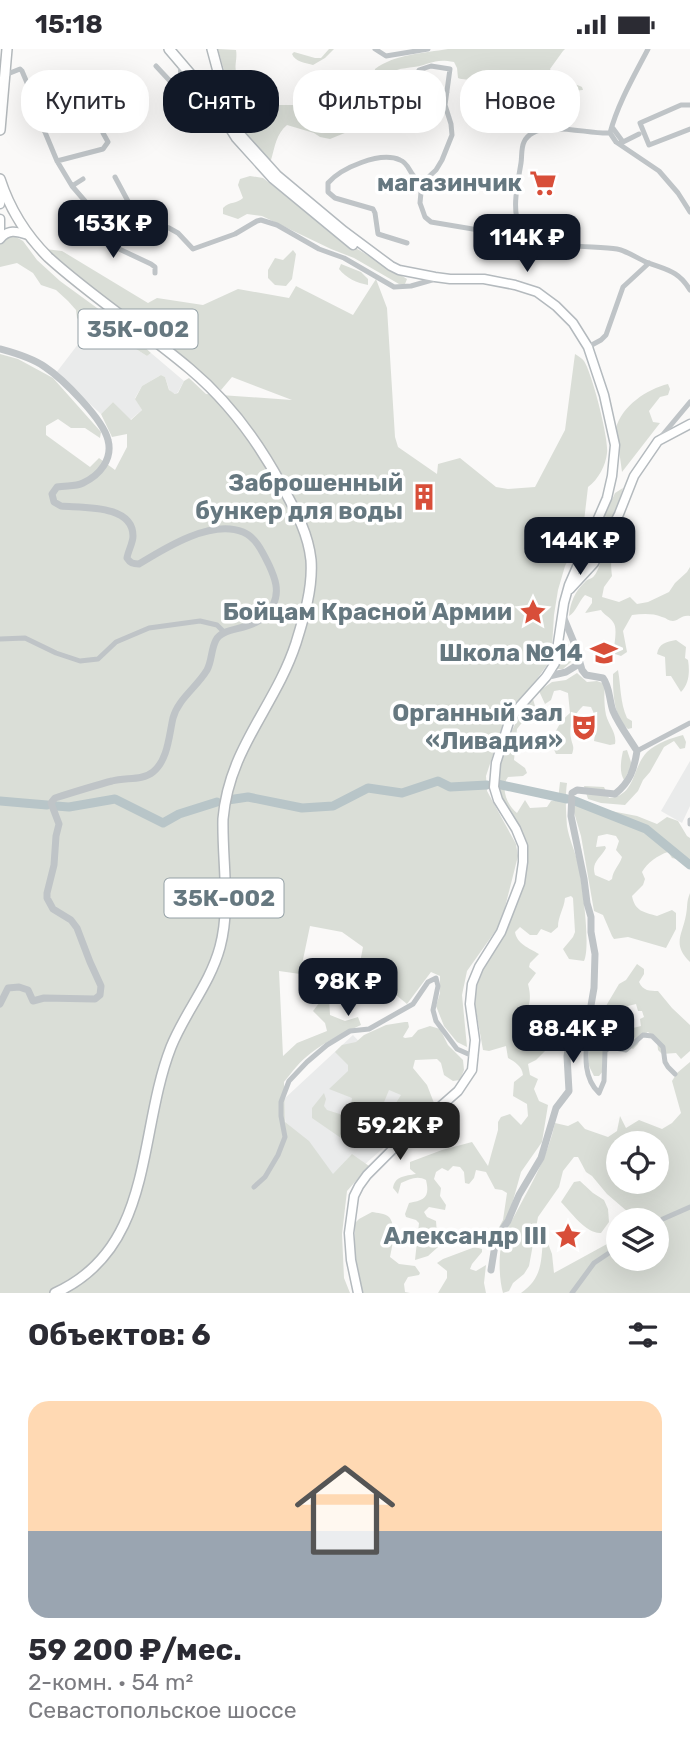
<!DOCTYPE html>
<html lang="ru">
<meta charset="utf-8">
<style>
body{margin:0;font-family:Rubik,sans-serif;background:#f2f2f3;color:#2b2b33;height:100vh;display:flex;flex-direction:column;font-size:26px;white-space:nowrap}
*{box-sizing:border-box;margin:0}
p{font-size:23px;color:#7c7c81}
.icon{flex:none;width:38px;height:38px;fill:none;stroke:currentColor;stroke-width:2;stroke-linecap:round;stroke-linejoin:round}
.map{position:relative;height:1244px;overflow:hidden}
.side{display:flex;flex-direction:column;background:#fff;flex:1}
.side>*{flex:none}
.hud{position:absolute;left:21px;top:21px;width:649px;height:63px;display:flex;gap:14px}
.buttons{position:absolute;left:606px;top:1082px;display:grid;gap:14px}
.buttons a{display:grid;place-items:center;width:63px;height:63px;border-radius:50%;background:#fff;box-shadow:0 7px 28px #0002;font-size:35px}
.price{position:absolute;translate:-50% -60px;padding:0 16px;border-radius:14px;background:#111827;color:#fff;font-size:23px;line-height:46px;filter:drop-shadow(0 2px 4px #0008)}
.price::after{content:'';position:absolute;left:50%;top:42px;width:21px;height:16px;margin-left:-10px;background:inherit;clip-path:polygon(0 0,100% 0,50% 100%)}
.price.selected{background:#222;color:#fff}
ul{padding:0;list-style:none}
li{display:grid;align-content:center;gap:14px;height:371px;padding:0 28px}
li span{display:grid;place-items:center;height:217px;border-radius:21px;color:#555}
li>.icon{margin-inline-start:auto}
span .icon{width:126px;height:126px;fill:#fffc;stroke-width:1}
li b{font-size:30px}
h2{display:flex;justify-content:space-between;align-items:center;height:84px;padding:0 28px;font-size:30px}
.chip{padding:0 24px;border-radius:28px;background:#fff;box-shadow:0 7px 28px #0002;font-size:24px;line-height:63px}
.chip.selected{background:#111827;color:#fff}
.status{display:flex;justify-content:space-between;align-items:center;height:49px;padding:0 35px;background:#fff;direction:ltr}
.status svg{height:19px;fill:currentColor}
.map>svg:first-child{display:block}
.built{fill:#eaebeb}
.green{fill:#daded7;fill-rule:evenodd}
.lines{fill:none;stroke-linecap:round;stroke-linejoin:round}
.river{stroke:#b8c5c8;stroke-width:9}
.secondary-casing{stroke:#b4babe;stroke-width:11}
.primary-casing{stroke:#b3b9bc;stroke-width:12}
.trunk-casing{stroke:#b3b8bb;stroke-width:12}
.minor{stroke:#bfc4c7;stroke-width:5}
.tertiary{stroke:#bfc4c7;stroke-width:7}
.secondary{stroke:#fff;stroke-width:8}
.primary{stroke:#fff;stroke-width:9}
.trunk{stroke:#fff;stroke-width:9}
.labels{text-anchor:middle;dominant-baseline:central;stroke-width:7;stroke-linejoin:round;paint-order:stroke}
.shield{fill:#fff;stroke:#94a0a6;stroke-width:2}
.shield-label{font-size:23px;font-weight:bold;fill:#667880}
.poi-label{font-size:24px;font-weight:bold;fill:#667880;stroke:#fff;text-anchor:end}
</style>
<div class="status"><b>15:18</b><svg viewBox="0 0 49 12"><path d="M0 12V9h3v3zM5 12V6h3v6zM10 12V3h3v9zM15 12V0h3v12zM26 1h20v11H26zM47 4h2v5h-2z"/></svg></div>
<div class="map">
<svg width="690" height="1244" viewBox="0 0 690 1244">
<rect width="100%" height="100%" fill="#faf9f8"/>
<path class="built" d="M95,273L112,280L124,289L128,295L147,307L151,304L184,332L178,343L176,345L170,343L165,328L161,326L142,337L135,349L142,361L130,371L113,353L101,365L56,324Z
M690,712V757L682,774L661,762Z
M353,986L424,1063L346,1132H337L286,1086L284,1050Z"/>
<path class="green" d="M218,0L236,1C238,12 232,19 239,29L245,32L264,34L277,56H302L311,62L326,65C340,56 352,49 369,55L368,69L352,81L330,90L320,88L314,84L287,76C276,85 275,98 271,111L268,110C259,99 247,89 240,77Z
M329,0H334L325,9L313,16C306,14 295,13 292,5L294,3L315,9H321Z
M448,0H565L563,2L550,20C555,31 571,33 582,38L583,41L572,42L545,37H533L486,21C478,28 469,33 458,29L457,19L454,13C434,9 432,15 414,18C408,19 402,19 397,21C388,24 386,30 377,32L374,29L375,20C395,5 424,4 448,0Z
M250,127L263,129L344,192L407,230L405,235H399L354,209L331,200L262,167L247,165L238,170L223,165V159C230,152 237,155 243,149L238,136L240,130Z
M13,186L23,192L37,211L60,232L119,275L151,304L147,307L128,295L124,289L112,280L95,273L89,279L85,277L77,269L76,261L68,252L56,241L41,236L33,224L17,214L0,218V195L5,187Z
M45,200L62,202L148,254L157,249L203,256L238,240L289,249L296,237L353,266L376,230L387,259L395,388L398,398L437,425L438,415L460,409L496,438L508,440L535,438L565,381L575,305C578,307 582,309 584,312C592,324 609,390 607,404C606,416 598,431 588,438L583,481L565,517L558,541L554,566L552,598L547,616L537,630L506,666L486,727L487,742L516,795L518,807L501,874L467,922L462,946L467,998L457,993L444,977L436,957L440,944V927L431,923L407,955L379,932L356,934L363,898L342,883L310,877L300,925L279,922L283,1007L297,994L327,982L325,974L313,962L323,949H329L330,966L345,972L358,968L361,976C344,984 326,992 311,1004C300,1012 292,1023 284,1033L285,1073L309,1092L333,1125L352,1105L369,1117L347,1142L342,1185L344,1229L350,1244H0V305L18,310L53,329L101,383L100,389L85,379H71L58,370L46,377V386L90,418L99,409L115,421L127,398V385L112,388L101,365L113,353L131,371L142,361L135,350L142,337L161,326L165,328L169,341L175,345L178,344L184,332L189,329L206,345L292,351L232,328L221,341L196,320L107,253Z
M293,201L296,205L292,230L286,237L275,236L268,229V221L275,209L283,211Z
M341,215L361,223L368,230V236C357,234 346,229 339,220Z
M668,335L670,340L668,346L660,348L649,362L653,373L660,374L622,423L616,379C622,357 647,340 668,335Z
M623,439L619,453L594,505L592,508H588L587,506L589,500L615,444Z
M617,483H618C611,499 610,510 612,527L604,538L602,548L619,553L630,548L637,555L648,553L669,543L675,534L687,523L690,518V567C680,566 681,571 673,572C668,572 667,569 662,568C652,564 642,565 632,566L623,582L627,603L621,607L615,605L614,602C614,594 618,579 613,573C610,568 604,566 601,561L585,564L592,554V549L585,546C579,552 576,563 569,567C570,554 575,542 585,533C587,530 592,530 594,527C604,515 600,494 617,483Z
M676,591L686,598L685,609L688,611C690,623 689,635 681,643L671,627H666L665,608L657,605C659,594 666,593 676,591Z
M562,592L569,595L571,613L563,620H556L560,610Z
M618,621C621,638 620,653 627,669L632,672V679L628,680C613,667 613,643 613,625Z
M577,624L587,633L597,632L605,635C604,645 604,656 606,666C609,677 617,684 615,695L610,696L594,692C596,680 597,669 591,658L583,657C575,664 568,677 571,689C572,696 575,697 572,705H556C548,690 559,673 570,664L568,644L560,641L554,642L551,651L545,655L539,642L552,633L566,631Z
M533,650L535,657L517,680L514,711L525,719L527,724L523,727L508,728C500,739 507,756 517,764L525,751L530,759L547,758L551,752L558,751L560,733L567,734C565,748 566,763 567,777C569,790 575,802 578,814C582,832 591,898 584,912L569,910L563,900L573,888L575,883L573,849L571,847L565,849C564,860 558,867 558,878L551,884L541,880L537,886H530L520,878L515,883C517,895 529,899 539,905L530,914L529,918L536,924L528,935C530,943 531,950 528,959C526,969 518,977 520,988L537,996L545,1002L536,1011L528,1015L530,1026L538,1030L534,1040L539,1052L548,1056L542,1093L521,1123L511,1159L501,1179L497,1182L503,1171L507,1144L502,1141L495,1140L486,1123L476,1121L474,1129L469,1135L465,1134L464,1123L460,1118L453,1117L448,1122L442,1119L436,1123L434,1130L441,1139L440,1147L446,1156L445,1161L429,1158L424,1163L427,1168L436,1172L438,1198L428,1207L415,1211L419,1174L416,1171L406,1168L405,1165L409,1154C425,1151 430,1148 426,1131C418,1126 409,1130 401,1134L398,1145L393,1139C395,1127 405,1127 416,1125L410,1120V1113L442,1101L472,1093L488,1117L498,1081V1073L501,1068L510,1065L521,1076L528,1067L527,1055L513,1047L514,1033L523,1026C522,1017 515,1013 508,1009L506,997L489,1002L483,1001L475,956L477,931L507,876L510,865L519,849L527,808L524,786L498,747L494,731L509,687L523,660Z
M683,686L686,693L685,699L680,700L674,692L664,698L650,723L643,731L638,742L625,756L601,754L588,750L584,737L604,738L609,749C636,747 632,718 647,703C657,694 671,689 683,686Z
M627,701L632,716L624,731C619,723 621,711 623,702Z
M580,756L637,767L657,775L667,768L678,772L687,787L690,789V813L672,809L668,803C658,806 647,814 642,823L645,830L643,836L632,847C635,862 643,863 657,867L672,861L676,864V880L666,899L628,888L614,890L612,887L603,866L594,862L581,787L573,760L575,757ZM607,785L616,787L619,792L616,801L622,808C619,817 613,821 612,830L609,832L595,826C591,813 600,810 606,799L605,797L596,798L598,787Z
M690,844V913C672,895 682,887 686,866C688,856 686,854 690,844Z
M637,915L644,920V925L639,933C643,942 650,942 658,942L672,959L690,976V1002L681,1010L676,1004L662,1005L658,1001L657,991L648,983L641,987L638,995L633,1000L622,994L607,997L604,1021L599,1027H594L588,1015L590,994L583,984L585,977L573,981L565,980L562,974L571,969L583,968L591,956L598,963L603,962L619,935L626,931ZM636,955L638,962H642L644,968L640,970L641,977L633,979L631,971H627L626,965L629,964L628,957Z
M405,973H408L409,978L403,988L405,989L412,988L418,981L430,977L440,980L448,996L463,1011L464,1021L460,1031L453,1032L444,1026L441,1014L437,1010L415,1011L413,1019L427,1036L434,1054L425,1066L414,1073L406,1083L388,1099L363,1093L365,1085L373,1075L371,1068L353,1067L349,1071L341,1089L312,1069V1059L324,1044L326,1050L324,1057L327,1061L343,1066L350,1063L352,1049L329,1040L348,1022V1016L335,1003L342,996L356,993L364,986L386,976ZM389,1041L401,1046L391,1062L382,1058Z
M690,1013V1244H521C542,1229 541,1214 543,1190L546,1189L552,1205L554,1224L618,1189V1209H656V1171H632L628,1163L607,1145L592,1127L586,1123L578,1108H574L563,1122L559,1138L538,1168L529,1217L524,1225L513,1234L509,1242L503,1244C499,1230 498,1204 503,1190C506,1180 513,1170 518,1160C533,1132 548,1106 555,1074L568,1077L578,1072L585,1080L608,1088L617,1082L620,1067L626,1079L639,1071L662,1080L672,1074L681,1064L672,1032L677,1024ZM618,1094H656V1132H618Z
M448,1062L454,1070L439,1086L433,1087L411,1098L408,1094L443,1064Z
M580,1132L593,1144L604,1151L608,1160L609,1173L601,1184C586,1185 571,1163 561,1153L574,1133Z
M372,1163C377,1164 385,1164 389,1168C397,1177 392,1198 390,1208L399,1215L415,1217L420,1224L419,1226L408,1228L404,1235L405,1243L410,1244H362L354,1212L355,1174L359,1170Z
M475,1198L482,1200V1203L472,1215L470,1220L476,1222L486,1216L484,1234L486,1244H438L447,1229V1222L437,1214L443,1210Z"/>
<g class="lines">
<path class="river" d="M497,735L567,750
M228,751L248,748L302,759L333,757L368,739L402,744L438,732L450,738L487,736
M0,752L47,756
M575,752L646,780L690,816
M56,757L69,758L115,750L163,774L179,765L217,753"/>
<defs>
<path id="secondary" d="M213,48L228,62L240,85L277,126L344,182L391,217L399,221L435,228L450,230H484L515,236L537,243L556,257L573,274L588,298L604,346L615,396L612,427L607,449L569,536L564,554L555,614L546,628L520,657L509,673L496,714L494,738L498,751L516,780L523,797V813L520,834L501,883L479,918L472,935L470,955L475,991L472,1021L458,1042L399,1094L367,1126L359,1137L354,1147L349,1184L351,1211L358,1244
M214,54L236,89L273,130L353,196
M0,155L3,141
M0,170V187
M0,190C8,180 16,182 28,186
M570,540L594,514L619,465L634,427L658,392L690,375"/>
<path id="primary" d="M169,0L210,48L218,50L222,46L223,41L212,0"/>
<path id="trunk" d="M0,81L7,0
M0,130C10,161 25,185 48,208C93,249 144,281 190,320C228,352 259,394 282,437C295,461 308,483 311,511C313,539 304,568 296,594C275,658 229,699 223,770C222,812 231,857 220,898C210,935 185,963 171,998C137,1085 155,1199 55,1244"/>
</defs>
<use href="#secondary" class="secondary-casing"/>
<use href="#primary" class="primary-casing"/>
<use href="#trunk" class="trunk-casing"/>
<path class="minor" d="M375,0L386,7L428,0
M648,0C634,27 618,54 610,84L616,93L659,122L678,144L690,163
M181,14L180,34L189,61
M156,17L169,31L180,34
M5,26L20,20L22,22L36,55
M447,43L413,48L380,43L375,49L369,72L388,76L403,54L413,48L419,21L431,17L450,20L445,56L451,75L452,86L442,111L436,121L423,133L421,143L420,154L425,168L431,173L532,190
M690,56H681L640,74L649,96L690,80
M42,76L57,112L72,137L97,166L110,193L117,199L151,215L155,218V224
M612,78L623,93L639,85
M610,84C588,86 536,68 524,93C521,99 522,108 521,114C518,133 511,161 520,178C532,201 593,196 617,200C627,202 637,209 646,213C666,221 678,221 690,241
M57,112L103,100L108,93L103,84V77L115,66L136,68
M115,128L137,169L169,179L178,184L193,200L235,185L257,172L261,171L277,176L319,200L344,209L394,238L411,237L432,231
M72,137L83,130
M106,185L116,175L137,169
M407,194L378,185L375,164L373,160L335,149L328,143V134C341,119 380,102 400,111C411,115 408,128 423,133
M588,298L601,291L606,286L623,238L649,214
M660,389L690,353
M0,590L25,589L56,604L80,612L98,610L116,593L149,579L200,572L217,576L224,583
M637,702L690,674
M690,771V775
M588,974C587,998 580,1026 599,1044L604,1032L605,1002L610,998L626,1001L643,986L652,987L663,998L665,1013L668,1018L675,1025
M254,1138L265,1128L278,1106L285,1088L281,1067V1053L289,1032L307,1013L327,996L350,982L369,980L413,955L428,933L436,929L438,937L433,961L436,972L457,1000L475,1008
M656,1173L690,1158
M572,1244L594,1214L618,1198"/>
<path class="tertiary" d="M0,300C15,304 32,309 45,318C63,330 103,370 108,391C113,410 100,426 83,434C75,438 66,436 57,438L52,445L54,453L61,457C82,459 133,455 133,487C133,494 128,502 127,509C130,514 133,515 139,515C165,499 211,470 243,483C256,488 263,504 269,516C275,529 280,542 273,556C259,585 224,575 216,591C211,600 212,612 207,621C197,638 178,650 173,669C169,686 168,711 153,723C142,732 125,728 112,732C93,737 74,743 55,749L51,754L59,775L56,787L54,816L47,844V849L53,860L71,871L77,879L90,913L101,937L100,946L95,950L44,949L33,952L28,941L19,938L8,939L0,955
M545,628L566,623L579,615
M491,1221L496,1190L508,1172L519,1146L541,1109L556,1059L569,1042L567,1007L570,990L588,974L594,939L595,905L591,883V868L587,854L584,830L571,767L572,744L577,741L615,745C630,733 634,721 637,702C629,689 619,676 613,662C609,651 610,638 603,629L586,626L582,621L575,596L563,567"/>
<use href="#secondary" class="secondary"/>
<use href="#primary" class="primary"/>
<use href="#trunk" class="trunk"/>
</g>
<defs>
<symbol id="supermarket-bare" viewBox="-9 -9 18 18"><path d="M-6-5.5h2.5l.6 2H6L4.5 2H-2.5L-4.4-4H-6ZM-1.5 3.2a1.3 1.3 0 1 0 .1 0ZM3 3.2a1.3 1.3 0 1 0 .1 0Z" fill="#d84e39" stroke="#fff" stroke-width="2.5" paint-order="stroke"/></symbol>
<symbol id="building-bare" viewBox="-9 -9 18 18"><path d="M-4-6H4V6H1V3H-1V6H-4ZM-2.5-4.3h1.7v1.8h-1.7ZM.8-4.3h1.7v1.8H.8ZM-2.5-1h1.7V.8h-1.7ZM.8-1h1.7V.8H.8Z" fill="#d84e39" stroke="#fff" stroke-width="2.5" paint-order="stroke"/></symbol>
<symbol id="sight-bare" viewBox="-9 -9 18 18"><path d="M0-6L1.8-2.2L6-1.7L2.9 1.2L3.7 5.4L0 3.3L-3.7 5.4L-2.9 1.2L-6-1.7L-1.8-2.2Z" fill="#d84e39" stroke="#fff" stroke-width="2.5" paint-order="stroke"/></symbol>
<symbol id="school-bare" viewBox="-9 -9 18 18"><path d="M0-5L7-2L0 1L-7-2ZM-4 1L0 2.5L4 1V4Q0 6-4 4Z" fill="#d84e39" stroke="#fff" stroke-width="2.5" paint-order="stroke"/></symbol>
<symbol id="theatre-bare" viewBox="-9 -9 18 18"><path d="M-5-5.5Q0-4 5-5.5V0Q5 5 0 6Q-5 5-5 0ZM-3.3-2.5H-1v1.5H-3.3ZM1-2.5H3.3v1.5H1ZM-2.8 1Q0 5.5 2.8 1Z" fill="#d84e39" stroke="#fff" stroke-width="2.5" paint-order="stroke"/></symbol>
</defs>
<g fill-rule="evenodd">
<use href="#supermarket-bare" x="524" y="115" width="38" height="38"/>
<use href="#building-bare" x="405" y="429" width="38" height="38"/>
<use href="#sight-bare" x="514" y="544" width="38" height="38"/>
<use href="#school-bare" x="585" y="585" width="38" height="38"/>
<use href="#theatre-bare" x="565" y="659" width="38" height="38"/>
<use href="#sight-bare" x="549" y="1168" width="38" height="38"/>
</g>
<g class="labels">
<g class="shield">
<rect x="78.5" y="260.5" width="119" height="39" rx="5"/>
<rect x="164.5" y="829.5" width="119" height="39" rx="5"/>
</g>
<g class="shield-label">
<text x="138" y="280">35К-002</text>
<text x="224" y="849">35К-002</text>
</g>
<g class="poi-label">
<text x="522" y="134">магазинчик</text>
<text x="403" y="434">Заброшенный<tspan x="403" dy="28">бункер для воды</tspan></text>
<text x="512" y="563">Бойцам Красной Армии</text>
<text x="583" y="604">Школа №14</text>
<text x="563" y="664">Органный зал<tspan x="563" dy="28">«Ливадия»</tspan></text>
<text x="547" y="1187">Александр III</text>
</g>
</g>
</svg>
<div class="buttons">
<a><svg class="icon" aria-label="locate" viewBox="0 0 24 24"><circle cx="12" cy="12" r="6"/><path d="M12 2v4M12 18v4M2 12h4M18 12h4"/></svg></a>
<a><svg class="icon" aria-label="layers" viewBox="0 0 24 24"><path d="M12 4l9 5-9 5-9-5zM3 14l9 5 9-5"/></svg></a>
</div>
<b class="price" style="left:113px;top:211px">153K ₽</b>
<b class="price" style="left:527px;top:225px">114K ₽</b>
<b class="price" style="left:580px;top:528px">144K ₽</b>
<b class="price" style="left:348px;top:969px">98K ₽</b>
<b class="price" style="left:573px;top:1016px">88.4K ₽</b>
<b class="price selected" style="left:400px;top:1113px">59.2K ₽</b>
<div class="hud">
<a class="chip">Купить</a>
<a class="chip selected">Снять</a>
<a class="chip">Фильтры</a>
<a class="chip">Новое</a>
</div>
</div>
<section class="side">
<h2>Объектов: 6<svg class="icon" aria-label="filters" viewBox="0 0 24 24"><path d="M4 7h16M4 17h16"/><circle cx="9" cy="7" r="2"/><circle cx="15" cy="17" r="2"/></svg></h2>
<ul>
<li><span style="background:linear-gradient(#ffd9b3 60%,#9aa5b1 0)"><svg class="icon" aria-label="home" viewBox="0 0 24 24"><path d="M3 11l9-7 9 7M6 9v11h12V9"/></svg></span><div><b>59 200 ₽/мес.</b><p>2-комн. · 54 m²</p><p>Севастопольское шоссе</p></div></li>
</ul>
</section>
